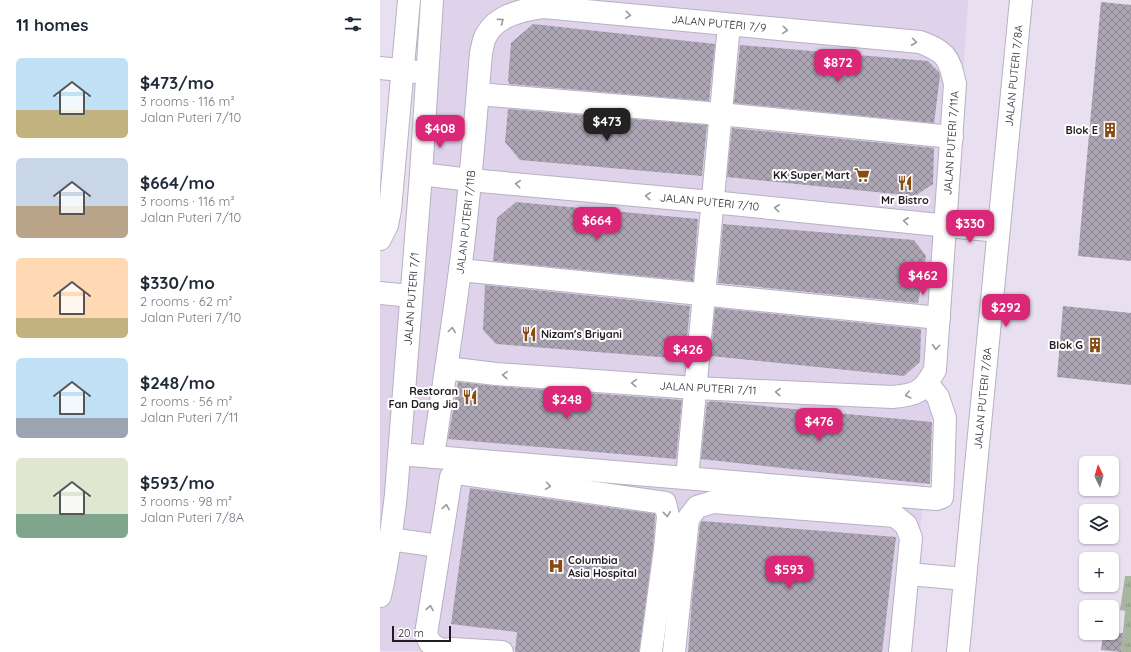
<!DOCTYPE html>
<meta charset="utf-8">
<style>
body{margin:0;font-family:Quicksand,sans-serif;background:#f2f2f3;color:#1f2937;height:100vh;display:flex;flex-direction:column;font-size:15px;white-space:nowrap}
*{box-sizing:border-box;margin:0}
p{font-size:13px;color:#747a83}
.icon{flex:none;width:22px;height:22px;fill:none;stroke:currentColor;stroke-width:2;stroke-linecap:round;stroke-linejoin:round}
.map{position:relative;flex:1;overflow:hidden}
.side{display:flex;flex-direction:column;background:#fff;width:380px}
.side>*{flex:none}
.needle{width:26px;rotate:355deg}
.buttons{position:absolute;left:699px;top:456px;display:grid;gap:8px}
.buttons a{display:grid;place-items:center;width:40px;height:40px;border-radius:6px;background:#fff;box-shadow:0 1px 3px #0004;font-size:20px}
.scale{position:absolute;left:12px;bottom:10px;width:59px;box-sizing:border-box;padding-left:4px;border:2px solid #1f1c22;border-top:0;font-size:11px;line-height:14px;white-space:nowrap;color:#1f1c22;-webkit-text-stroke:3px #fff;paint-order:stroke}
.price{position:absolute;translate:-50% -34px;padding:0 9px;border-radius:8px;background:#db2777;color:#fff;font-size:13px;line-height:26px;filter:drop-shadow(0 1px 2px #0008)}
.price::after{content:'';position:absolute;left:50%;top:24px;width:12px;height:9px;margin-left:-6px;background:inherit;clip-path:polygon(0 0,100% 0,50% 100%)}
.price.on{background:#222;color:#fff}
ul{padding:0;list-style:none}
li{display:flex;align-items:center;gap:12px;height:100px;padding:0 16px}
li span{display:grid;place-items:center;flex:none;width:112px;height:80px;border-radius:6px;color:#555}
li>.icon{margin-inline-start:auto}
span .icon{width:48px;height:48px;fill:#fffc;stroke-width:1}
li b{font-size:17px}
h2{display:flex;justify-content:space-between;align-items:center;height:48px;padding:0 16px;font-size:17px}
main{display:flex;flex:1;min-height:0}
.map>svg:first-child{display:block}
.built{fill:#ded3ea}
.park{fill:url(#park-tufts)}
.building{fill:url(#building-cross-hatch)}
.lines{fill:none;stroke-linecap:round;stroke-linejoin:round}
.minor-casing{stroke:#b8b0c0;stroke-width:24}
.minor{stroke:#fff;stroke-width:22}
.oneway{stroke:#9a999c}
.labels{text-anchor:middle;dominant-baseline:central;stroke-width:4;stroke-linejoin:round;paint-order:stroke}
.street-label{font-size:11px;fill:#1f1c22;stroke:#fff}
.poi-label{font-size:11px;font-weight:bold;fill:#1f1c22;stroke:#fff;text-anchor:end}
</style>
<main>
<section class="side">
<h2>11 homes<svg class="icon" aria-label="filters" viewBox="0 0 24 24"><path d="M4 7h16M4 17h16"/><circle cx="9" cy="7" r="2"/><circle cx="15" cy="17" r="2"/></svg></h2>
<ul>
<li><span style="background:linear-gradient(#bfe0f5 65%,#c2b280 0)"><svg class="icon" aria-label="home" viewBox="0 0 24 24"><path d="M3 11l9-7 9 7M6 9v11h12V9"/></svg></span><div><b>$473/mo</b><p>3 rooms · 116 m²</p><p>Jalan Puteri 7/10</p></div></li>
<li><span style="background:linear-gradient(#c9d6e8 60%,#b9a48a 0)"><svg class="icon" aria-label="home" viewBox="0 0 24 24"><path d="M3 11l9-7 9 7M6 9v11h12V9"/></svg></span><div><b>$664/mo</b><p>3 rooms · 116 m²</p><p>Jalan Puteri 7/10</p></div></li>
<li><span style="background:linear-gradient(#ffd9b3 75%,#c2b280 0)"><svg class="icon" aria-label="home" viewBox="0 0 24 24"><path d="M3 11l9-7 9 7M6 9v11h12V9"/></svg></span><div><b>$330/mo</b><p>2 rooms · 62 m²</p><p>Jalan Puteri 7/10</p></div></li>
<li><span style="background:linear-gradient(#bfe0f5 75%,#9aa5b1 0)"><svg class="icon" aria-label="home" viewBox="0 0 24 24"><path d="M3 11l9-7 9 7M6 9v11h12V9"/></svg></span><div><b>$248/mo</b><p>2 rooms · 56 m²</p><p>Jalan Puteri 7/11</p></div></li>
<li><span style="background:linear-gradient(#dfe7d0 70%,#7fa58c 0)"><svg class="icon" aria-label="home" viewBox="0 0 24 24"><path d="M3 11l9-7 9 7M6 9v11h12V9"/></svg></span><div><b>$593/mo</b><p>3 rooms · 98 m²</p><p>Jalan Puteri 7/8A</p></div></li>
</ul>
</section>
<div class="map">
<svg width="751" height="652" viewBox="0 0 751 652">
<defs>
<pattern id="park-tufts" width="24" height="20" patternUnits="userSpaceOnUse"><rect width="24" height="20" fill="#a9b69f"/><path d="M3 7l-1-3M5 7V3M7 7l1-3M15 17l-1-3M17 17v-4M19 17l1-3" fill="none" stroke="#899381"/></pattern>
<pattern id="building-cross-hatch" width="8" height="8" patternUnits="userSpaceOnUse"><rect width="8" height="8" fill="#aca5b4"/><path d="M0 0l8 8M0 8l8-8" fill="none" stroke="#8b8692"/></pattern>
</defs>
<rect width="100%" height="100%" fill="#e8e0f0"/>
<path class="built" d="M61,0H588L579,141L528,652L0,651V305L40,309Z"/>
<path class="park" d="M745,576H751V652H736H741L745,611L740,610Z"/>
<path class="building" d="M721,2L751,5V261L698,256Z
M153,24L335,44L329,101L129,84V82L128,81L131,43Z
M360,45L548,61L559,72L560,76L554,123L354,103Z
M128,109L327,125L322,176L140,160L125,142Z
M352,128L554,148L553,184L535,196L347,177Z
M136,202L318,219L313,281L113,261L117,218Z
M343,224L534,240L546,256L538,303L338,283Z
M105,285L310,306L305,359L116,344L103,330Z
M683,306L751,313V385L677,377Z
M335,308L541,329L540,362L524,376L331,356Z
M78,382L115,386L302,400L296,459L68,439Z
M330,401L552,422L550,484L321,459L327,402H330Z
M90,488L275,514V517L273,548L259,652H135L137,632L71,624Z
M322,521L516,537L502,652H308L312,600L320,524Z
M723,633H743L741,652L721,650Z"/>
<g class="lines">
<defs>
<g id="minor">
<path d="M0,68L37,72"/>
<path d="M98,94L340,114L572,137"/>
<path id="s1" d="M41,174L90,180L332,202L618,231"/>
<path d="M0,239L7,225L10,210L29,0"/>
<path d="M80,270L559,318"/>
<path d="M0,293L31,296"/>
<path d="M19,454L556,499L562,497L563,481L565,418L558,397L547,383"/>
<path id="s2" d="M53,457C62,394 72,332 80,270C90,198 95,125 101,53C102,49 103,44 104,40C113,16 141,10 163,7L540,42C566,52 569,57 575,84L555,370C543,392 537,395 512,397L315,388L116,374L66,368"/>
<path d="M307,478L349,25"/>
<path d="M10,539L59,546"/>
<path d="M528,574L585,579"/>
<path id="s3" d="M0,596C8,563 12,528 16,494L41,174L52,0"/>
<path d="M61,650L73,649L122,652"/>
<path d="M64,652L50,643L46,634L71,477L77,473L285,503L288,516L285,549L271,652"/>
<path d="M294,652L308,519L317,507L333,502L515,516L526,525L531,538L520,652"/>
<path id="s4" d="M578,652L641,0"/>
</g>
</defs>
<use href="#minor" class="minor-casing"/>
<use href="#minor" class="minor"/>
</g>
<defs><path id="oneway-chevron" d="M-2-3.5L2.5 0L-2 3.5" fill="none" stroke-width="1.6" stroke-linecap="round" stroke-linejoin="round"/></defs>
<g class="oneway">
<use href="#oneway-chevron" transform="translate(248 15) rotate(5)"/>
<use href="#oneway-chevron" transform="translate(121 21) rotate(-36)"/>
<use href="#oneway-chevron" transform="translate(405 30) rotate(5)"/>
<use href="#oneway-chevron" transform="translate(534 42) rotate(7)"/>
<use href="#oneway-chevron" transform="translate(138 184) rotate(-175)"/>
<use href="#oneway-chevron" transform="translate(268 196) rotate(-175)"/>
<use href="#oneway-chevron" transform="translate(397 208) rotate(-174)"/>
<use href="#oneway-chevron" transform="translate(526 221) rotate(-174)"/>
<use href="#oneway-chevron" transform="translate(72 330) rotate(-82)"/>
<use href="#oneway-chevron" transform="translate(556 347) rotate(94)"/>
<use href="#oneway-chevron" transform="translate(125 375) rotate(-176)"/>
<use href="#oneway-chevron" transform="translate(254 383) rotate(-176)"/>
<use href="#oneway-chevron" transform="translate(398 392) rotate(-177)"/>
<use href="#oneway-chevron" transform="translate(528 395) rotate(166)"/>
<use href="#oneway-chevron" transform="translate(168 486) rotate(8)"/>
<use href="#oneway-chevron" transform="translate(66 507) rotate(-80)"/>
<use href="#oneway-chevron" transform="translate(287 514) rotate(84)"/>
<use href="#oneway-chevron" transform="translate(50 608) rotate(-80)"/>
</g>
<defs>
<symbol id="building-bare" viewBox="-9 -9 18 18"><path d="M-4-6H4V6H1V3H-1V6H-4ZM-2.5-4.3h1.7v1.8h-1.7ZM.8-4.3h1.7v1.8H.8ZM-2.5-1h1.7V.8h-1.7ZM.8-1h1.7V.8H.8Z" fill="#8a4b11" stroke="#fff" stroke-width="2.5" paint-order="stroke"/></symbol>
<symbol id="supermarket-bare" viewBox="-9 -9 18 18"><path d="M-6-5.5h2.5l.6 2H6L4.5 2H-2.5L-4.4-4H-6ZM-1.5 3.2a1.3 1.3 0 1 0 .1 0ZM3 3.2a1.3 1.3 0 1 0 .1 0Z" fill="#8a4b11" stroke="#fff" stroke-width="2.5" paint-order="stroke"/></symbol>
<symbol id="restaurant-bare" viewBox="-9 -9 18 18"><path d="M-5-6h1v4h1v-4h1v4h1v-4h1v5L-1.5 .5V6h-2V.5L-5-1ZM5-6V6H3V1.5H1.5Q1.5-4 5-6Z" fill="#8a4b11" stroke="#fff" stroke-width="2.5" paint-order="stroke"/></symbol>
<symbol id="hospital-bare" viewBox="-9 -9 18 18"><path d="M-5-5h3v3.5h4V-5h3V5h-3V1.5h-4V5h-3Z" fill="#8a4b11" stroke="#fff" stroke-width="2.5" paint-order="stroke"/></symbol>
</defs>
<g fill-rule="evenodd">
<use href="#building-bare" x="719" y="119" width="22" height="22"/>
<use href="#supermarket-bare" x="471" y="164" width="22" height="22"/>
<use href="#restaurant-bare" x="514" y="172" width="22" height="22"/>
<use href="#restaurant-bare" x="138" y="323" width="22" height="22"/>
<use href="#building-bare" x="704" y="334" width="22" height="22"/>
<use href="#restaurant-bare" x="79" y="386" width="22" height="22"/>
<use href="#hospital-bare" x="165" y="555" width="22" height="22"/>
</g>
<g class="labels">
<g class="street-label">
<text stroke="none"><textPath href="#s2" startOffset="668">JALAN PUTERI 7/9</textPath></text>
<text stroke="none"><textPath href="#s4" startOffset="579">JALAN PUTERI 7/8A</textPath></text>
<text transform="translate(571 143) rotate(-86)">JALAN PUTERI 7/11A</text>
<text stroke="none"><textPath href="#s1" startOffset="290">JALAN PUTERI 7/10</textPath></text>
<text stroke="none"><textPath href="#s2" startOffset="237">JALAN PUTERI 7/11B</textPath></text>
<text stroke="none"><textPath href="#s3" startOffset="299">JALAN PUTERI 7/1</textPath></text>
<text transform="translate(328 388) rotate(3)">JALAN PUTERI 7/11</text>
<text stroke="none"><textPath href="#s4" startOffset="255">JALAN PUTERI 7/8A</textPath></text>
</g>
<g class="poi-label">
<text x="718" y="130">Blok E</text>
<text x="470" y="175">KK Super Mart</text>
<text x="525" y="200" text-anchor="middle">Mr Bistro</text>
<text x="161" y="334" text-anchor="start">Nizam's Briyani</text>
<text x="703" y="345">Blok G</text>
<text x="78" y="391">Restoran<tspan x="78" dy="13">Fan Dang Jia</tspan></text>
<text x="188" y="560" text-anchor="start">Columbia<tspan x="188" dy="13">Asia Hospital</tspan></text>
</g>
</g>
</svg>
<div class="buttons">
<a><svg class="needle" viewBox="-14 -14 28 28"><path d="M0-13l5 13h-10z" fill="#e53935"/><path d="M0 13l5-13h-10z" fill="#747a83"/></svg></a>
<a><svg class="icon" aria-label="layers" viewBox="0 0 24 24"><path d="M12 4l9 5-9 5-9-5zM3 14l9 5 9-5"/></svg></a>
<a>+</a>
<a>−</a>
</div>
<div class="scale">20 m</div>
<b class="price" style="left:458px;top:83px">$872</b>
<b class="price on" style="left:227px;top:142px">$473</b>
<b class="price" style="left:60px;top:149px">$408</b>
<b class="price" style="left:217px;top:241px">$664</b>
<b class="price" style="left:590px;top:244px">$330</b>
<b class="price" style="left:543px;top:296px">$462</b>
<b class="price" style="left:626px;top:328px">$292</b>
<b class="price" style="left:308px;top:370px">$426</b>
<b class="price" style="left:187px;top:420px">$248</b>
<b class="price" style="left:439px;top:442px">$476</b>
<b class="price" style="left:409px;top:590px">$593</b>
</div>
</main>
